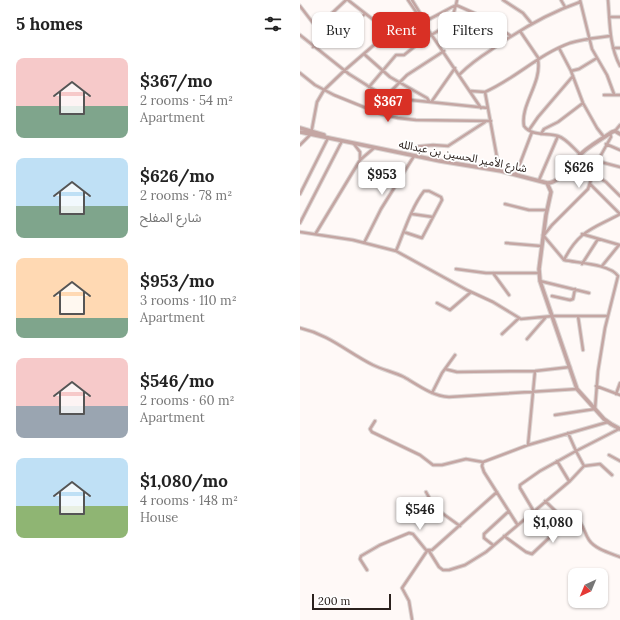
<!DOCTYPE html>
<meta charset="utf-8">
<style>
body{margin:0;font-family:Lora,"Noto Sans Arabic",serif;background:#f6f6f6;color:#222;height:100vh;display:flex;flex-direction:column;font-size:15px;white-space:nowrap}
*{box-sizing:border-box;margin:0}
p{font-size:13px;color:#767676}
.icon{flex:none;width:22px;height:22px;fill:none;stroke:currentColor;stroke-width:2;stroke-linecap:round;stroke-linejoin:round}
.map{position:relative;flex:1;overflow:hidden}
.panel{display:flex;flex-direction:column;background:#fff;width:300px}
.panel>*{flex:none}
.top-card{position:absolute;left:12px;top:12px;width:248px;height:36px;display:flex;gap:8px}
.needle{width:26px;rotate:224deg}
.buttons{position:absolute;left:268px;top:568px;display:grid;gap:8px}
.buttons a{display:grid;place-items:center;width:40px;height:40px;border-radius:8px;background:#fff;box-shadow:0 1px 3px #0004;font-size:20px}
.scale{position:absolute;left:12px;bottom:10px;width:79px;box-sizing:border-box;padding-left:4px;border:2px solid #2b211d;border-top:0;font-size:11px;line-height:14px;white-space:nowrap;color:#2b211d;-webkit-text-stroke:3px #fff;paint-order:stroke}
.price{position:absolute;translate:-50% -34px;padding:0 9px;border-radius:4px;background:#fff;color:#222;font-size:13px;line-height:26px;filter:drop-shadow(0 1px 2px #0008)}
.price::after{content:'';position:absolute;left:50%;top:24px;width:12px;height:9px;margin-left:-6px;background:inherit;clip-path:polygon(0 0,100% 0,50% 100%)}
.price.current{background:#d93025;color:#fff}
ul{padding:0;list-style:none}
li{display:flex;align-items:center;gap:12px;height:100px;padding:0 16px}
li span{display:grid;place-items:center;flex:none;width:112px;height:80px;border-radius:8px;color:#555}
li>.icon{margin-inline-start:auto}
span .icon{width:48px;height:48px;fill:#fffc;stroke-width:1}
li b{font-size:17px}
h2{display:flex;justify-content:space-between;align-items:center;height:48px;padding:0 16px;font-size:17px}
.pill{padding:0 14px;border-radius:8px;background:#fff;box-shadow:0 1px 3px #0004;font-size:14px;line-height:36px}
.pill.current{background:#d93025;color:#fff}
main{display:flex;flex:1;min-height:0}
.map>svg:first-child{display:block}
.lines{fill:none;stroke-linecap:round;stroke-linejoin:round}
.minor-casing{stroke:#ddd6d4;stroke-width:4.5}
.tertiary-casing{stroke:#ddd6d4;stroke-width:5.5}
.minor{stroke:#c4a6a3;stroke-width:2.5}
.tertiary{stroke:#c4a6a3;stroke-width:3.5}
.labels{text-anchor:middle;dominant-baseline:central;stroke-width:3.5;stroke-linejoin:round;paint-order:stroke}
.street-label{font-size:11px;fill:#2b211d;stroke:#fff}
</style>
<main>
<section class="panel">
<h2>5 homes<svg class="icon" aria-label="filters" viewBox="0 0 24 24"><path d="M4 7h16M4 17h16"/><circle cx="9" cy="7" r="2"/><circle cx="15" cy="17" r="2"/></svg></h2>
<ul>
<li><span style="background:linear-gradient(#f6c9c9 60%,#7fa58c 0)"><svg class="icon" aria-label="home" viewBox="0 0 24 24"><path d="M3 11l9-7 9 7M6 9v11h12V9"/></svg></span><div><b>$367/mo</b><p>2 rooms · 54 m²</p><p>Apartment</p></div></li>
<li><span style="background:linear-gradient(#bfe0f5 60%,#7fa58c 0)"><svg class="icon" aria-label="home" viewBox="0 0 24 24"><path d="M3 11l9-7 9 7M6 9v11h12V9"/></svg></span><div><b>$626/mo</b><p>2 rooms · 78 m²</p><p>شارع المفلح</p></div></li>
<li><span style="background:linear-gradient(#ffd9b3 75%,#7fa58c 0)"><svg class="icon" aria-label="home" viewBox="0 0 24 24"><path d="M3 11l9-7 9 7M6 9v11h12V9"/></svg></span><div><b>$953/mo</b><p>3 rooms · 110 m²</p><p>Apartment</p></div></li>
<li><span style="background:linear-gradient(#f6c9c9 60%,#9aa5b1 0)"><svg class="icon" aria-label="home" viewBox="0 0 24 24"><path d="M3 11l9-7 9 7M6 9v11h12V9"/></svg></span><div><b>$546/mo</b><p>2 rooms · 60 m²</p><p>Apartment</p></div></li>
<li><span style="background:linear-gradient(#bfe0f5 60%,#8fb573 0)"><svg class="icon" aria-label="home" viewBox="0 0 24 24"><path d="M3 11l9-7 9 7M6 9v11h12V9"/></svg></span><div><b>$1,080/mo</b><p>4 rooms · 148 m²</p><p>House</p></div></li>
</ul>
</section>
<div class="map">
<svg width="320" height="620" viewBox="0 0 320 620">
<rect width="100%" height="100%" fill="#fff9f7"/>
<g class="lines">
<defs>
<path id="minor" d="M48,0L89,32C109,33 138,14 156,5L181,16L211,36
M108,0L181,108
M112,0L125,21L127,27
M157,0C156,7 148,27 152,32C155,36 164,39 169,42
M203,0L223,13L232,24
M261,0L265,7
M280,0L292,49L307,75L314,94
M308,0C310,23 309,45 320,66
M0,6L13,23L16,25L29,16L46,0
M309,17H320
M220,31L239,59
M0,35L49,74L76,91L101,99L188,108
M13,47L65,14
M259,48L271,71L283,103L297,128L304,137
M313,48H320
M64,54L90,77L127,98L129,101
M238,60C242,83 220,105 224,126C231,136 247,133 258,136C267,139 273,148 280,154
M271,71L279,69L297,58
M0,73L15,85L34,95L81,114L98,118L116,120L191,121
M160,74C169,65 180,57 191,50C219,30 248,13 280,2
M69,87L96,55H104L123,40L151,23
M171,91L185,92
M87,95L107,75L144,51
M304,95H320
M132,101L155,68
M229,130L238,117L273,76
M315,131L320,125
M241,134L244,129L258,122L283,103
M54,144L60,152V160
M306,144L320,150
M0,145L11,134L17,102L24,90L45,70L89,32
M103,145L112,147L133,145L148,146L185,122
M297,161L320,167
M201,170L198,163L185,92C215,79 239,54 270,43C283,39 296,38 310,36
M216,174L232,132
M293,174L306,182L320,196
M239,180L258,136
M290,184L320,214
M0,194L28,138
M205,204L229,210H247
M112,214L133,217
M0,223L42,141
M0,232L53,240L96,251L167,290L193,302L221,319L253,316H308
M16,233L60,160L74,148
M282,234L320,245
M243,235L264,260C278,263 310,264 318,276L305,328L298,371L295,409L255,415
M244,235L252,225L288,189L296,164L311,137L310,133
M64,243L81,209L114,156
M206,243L241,246
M96,251C104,232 111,208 124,191H129L141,197L142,200L122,238L104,232
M264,260C279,230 293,229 320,214
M282,264L298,239
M302,266L319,245
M156,269L186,273H238
M193,273L209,295
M240,281L289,293
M252,296L270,300L273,299L275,289
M137,303L150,310L171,292
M278,316L283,350
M0,328C30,335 47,352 73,365C83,370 94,372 104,377C118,385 132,396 149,397L277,389
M202,334L219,318
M227,339L246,317
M145,369L157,372L235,371L270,367
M296,386L320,395
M132,393L142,373L155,355
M316,394L320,383
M75,421L70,429L72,432L120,455L133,465H142L166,459L183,462
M228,445L235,371
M309,455L320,461
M257,461L269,481
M284,466L276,451L319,429
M126,492L135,508L160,526
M245,501L264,519L266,522
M233,510L220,488V485L240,471L276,451L268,433
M226,517L250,536
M217,524L184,472L182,466L183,462L228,445L308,422
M204,536L226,552L232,554L266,522L276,518C284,524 284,533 289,540C295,549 310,553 320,557
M193,545L184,538V534L209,511
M129,551L139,567L143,570H149L165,565L186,552L270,481L284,466L300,464L312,475
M67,570L60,559L61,556L80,545L109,533L113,534L126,550H132L197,492
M112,619L109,601L102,588L127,551"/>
<path id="tertiary" d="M0,128L24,135
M0,132L140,161L201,171L247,183L251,192L246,215L239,269L240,281L277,389L304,419L311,424L320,429
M247,183C260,183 269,166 277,158C286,147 301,140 312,132L315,131L320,134"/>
</defs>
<use href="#minor" class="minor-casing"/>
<use href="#tertiary" class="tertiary-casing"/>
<use href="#minor" class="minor"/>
<use href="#tertiary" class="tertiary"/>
</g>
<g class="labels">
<g class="street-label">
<text transform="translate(163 156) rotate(11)">شارع الأمير الحسين بن عبدالله</text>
</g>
</g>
</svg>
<div class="buttons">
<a><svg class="needle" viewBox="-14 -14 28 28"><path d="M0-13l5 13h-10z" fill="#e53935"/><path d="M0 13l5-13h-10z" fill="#767676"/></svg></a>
</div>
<div class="scale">200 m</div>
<b class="price current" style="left:88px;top:123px">$367</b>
<b class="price" style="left:279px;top:189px">$626</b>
<b class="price" style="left:82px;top:196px">$953</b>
<b class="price" style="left:120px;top:531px">$546</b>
<b class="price" style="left:253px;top:544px">$1,080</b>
<div class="top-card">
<a class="pill">Buy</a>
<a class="pill current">Rent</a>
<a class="pill">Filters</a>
</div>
</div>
</main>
